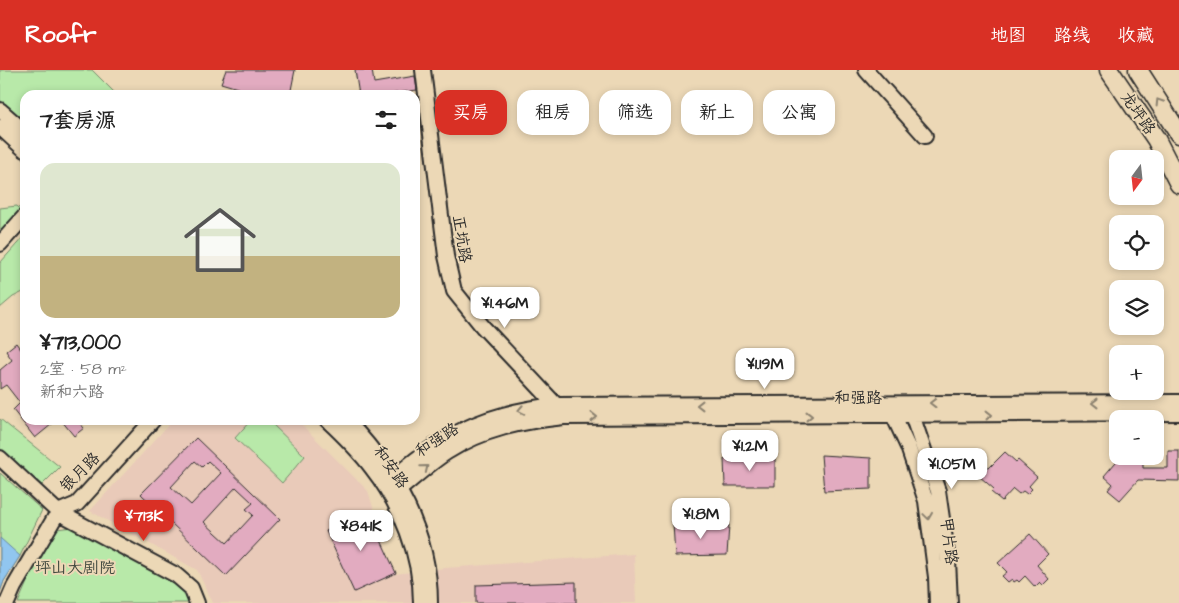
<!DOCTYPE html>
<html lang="zh">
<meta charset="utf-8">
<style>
body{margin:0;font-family:"Architects Daughter","LXGW WenKai TC",sans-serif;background:#f6f6f6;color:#222;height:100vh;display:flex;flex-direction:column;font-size:19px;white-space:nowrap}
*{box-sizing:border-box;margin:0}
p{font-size:16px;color:#767676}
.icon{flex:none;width:28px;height:28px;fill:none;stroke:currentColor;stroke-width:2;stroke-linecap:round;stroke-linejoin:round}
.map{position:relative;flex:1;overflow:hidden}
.side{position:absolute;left:20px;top:20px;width:400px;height:335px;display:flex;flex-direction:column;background:#fff;border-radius:15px;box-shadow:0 2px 8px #0003}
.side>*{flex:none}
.hud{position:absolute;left:435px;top:20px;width:475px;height:45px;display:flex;gap:10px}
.needle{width:32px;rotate:195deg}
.buttons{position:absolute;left:1109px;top:80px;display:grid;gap:10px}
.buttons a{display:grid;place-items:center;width:55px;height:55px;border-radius:10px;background:#fff;box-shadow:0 2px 8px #0003;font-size:25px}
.price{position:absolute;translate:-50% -42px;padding:0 11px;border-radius:10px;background:#fff;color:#222;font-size:16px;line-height:32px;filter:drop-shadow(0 1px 2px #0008)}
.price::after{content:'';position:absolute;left:50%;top:30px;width:15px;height:11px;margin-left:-8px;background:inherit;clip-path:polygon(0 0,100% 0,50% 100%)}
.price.active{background:#d93025;color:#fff}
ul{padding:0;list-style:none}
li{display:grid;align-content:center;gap:10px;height:265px;padding:0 20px}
li span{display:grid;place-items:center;height:155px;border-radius:15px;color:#555}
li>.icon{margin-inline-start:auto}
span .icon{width:90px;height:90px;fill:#fffc;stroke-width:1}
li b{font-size:21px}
h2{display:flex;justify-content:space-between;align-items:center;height:60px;padding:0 20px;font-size:21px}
.pill{padding:0 18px;border-radius:15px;background:#fff;box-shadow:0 2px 8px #0003;font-size:18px;line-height:45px}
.pill.active{background:#d93025;color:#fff}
header{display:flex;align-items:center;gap:30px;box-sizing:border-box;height:70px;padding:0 25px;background:#d93025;color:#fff}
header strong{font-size:24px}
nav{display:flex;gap:28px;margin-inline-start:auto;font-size:18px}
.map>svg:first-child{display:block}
.built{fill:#e9cab9}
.green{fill:#b8e9a9;stroke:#728a6a}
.water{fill:#91c6ef;stroke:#6888a1}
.building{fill:#e2abc0;stroke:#2b2b2b;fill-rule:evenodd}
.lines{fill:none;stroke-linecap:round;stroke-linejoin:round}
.minor-casing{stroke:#2b2b2b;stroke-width:18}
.major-casing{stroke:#2b2b2b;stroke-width:21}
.minor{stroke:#ecd8b6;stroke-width:14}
.major{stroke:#ecd8b6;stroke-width:18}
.oneway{stroke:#8c8270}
.labels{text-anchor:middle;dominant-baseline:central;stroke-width:4;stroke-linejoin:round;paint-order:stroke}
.street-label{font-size:16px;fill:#2b2b2b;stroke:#ecd8b6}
.park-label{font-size:16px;fill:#40483e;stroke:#ecd8b6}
</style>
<header>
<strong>Roofr</strong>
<nav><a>地图</a><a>路线</a><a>收藏</a></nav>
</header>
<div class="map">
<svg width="1179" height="533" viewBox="0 0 1179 533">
<rect width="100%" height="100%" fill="#ecd8b6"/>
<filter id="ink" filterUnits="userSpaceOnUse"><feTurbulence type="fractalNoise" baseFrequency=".02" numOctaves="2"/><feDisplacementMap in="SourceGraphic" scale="10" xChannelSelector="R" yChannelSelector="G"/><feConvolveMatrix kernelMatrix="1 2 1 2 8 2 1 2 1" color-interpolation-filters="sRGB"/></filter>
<g filter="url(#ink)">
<path class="built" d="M173,350H297L368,421L394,504L445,498L634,484L636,533H213L197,500L90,441Z"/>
<path class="green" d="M0,0H92L117,25H25V53L0,30Z
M17,136L21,140L0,163V138Z
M25,165V221L13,227L0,238V193Z
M0,349L60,397L42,415L0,379Z
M251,350H268L305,386L282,413L235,368Z
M0,403L42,440L20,486L4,511L0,522Z
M72,457L177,512L189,529V533H18L28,510L57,459Z"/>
<path class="water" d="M0,468L20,486L4,511L0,522Z"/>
<path class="building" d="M226,0H295L290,25H261L221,13Z
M355,0H372L374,13L415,6L417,20L383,25H359Z
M16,273L25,285V350H57L35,368L13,340L20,333L6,315L0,319V300L12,290L6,281Z
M61,350H77L84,358L74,366Z
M196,368L280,449L226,506L141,424ZM195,391L202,397L208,391L221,403L191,435L171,417ZM236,417L253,433L246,439L253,445L227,473L204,452Z
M1168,381H1179V411L1138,410L1120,430L1108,420L1113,414L1104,406L1121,386H1143V398H1168Z
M1005,382L1016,392L1018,390L1037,407L1029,416L1032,419L1027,424L1023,421L1019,424L1013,419L1002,431L991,422L994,419L979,406L988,396L989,398Z
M821,385L871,388V419L824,421Z
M775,388V416H725L724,389Z
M368,442L396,503L354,522L326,461Z
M673,453L729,455L727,485L675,486Z
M1030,464L1048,484L1037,495L1049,509L1043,515L1040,512L1035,517L1025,506L1019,512L1017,510L1014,512L1012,509L1008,512L1002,506L1007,502L998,493Z
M576,512V533H476V515Z"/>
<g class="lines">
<defs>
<path id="minor" d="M423,0L446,186L454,221L483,257L556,335
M866,0L925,66
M0,40L25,62
M0,57L25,80
M0,174L25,146
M327,350C343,365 359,381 372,398C401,435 421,485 421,533
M346,350C394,400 430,462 430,533
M0,388L58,442L176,505L191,518L197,533
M385,416C438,366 483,343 556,335L1179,332
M385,416L399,420C415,407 430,393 447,382C483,359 523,351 564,347L1179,343
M7,533L14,517L58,442L77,434L153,350
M937,533L936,507L926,431L908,377L893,345L896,334L912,345L938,421L948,490L950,533"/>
<path id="major" d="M1109,0L1156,69L1179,114
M1138,0L1179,64"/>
</defs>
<use href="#minor" class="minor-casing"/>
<use href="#major" class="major-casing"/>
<use href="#minor" class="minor"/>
<use href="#major" class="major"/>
</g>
<defs><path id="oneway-chevron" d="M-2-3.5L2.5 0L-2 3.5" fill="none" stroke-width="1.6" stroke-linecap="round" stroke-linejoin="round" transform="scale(1.25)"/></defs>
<g class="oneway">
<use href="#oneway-chevron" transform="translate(1159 32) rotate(-122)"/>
<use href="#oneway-chevron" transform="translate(933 333) rotate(180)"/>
<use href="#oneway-chevron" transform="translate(1095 333) rotate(180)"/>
<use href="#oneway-chevron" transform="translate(700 335) rotate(180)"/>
<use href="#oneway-chevron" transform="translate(521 340) rotate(169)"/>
<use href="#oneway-chevron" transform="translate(989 345)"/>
<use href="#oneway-chevron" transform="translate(809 346)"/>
<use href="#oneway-chevron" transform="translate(594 347)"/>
<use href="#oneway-chevron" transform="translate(425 398) rotate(-39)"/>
<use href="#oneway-chevron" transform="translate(928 446) rotate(82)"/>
</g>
</g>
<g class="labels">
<g class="street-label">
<text transform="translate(1138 43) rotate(55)">龙坪路</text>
<text transform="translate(462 169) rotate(81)">正坑路</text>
<text x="858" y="328">和强路</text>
<text transform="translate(437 370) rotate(-33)">和强路</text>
<text transform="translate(391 397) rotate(55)">和安路</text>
<text transform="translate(80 402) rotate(-45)">银月路</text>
<text transform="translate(949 471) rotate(83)">甲片路</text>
</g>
<g class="park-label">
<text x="75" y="498">坪山大剧院</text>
</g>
</g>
</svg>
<div class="buttons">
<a><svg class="needle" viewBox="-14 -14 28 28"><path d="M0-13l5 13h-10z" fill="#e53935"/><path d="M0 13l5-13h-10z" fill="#767676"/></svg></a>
<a><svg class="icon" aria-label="locate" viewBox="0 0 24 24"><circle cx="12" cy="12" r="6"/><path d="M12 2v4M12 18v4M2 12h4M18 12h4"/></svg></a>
<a><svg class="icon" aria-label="layers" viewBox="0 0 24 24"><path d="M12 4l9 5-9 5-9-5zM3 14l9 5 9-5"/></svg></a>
<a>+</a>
<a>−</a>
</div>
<b class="price" style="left:505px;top:259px">¥1.46M</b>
<b class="price" style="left:765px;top:320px">¥1.19M</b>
<b class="price" style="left:750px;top:402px">¥1.2M</b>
<b class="price" style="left:952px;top:420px">¥1.05M</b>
<b class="price" style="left:701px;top:470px">¥1.8M</b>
<b class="price active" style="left:144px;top:472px">¥713K</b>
<b class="price" style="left:361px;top:482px">¥841K</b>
<div class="hud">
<a class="pill active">买房</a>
<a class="pill">租房</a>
<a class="pill">筛选</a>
<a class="pill">新上</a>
<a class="pill">公寓</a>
</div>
<section class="side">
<h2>7套房源<svg class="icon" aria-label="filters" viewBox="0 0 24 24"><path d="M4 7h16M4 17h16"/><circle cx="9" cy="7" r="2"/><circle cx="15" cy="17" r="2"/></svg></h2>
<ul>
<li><span style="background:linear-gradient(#dfe7d0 60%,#c2b280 0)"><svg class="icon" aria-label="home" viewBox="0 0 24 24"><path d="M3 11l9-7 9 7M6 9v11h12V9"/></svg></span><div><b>¥713,000</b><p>2室 · 58 m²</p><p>新和六路</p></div></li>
</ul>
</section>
</div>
